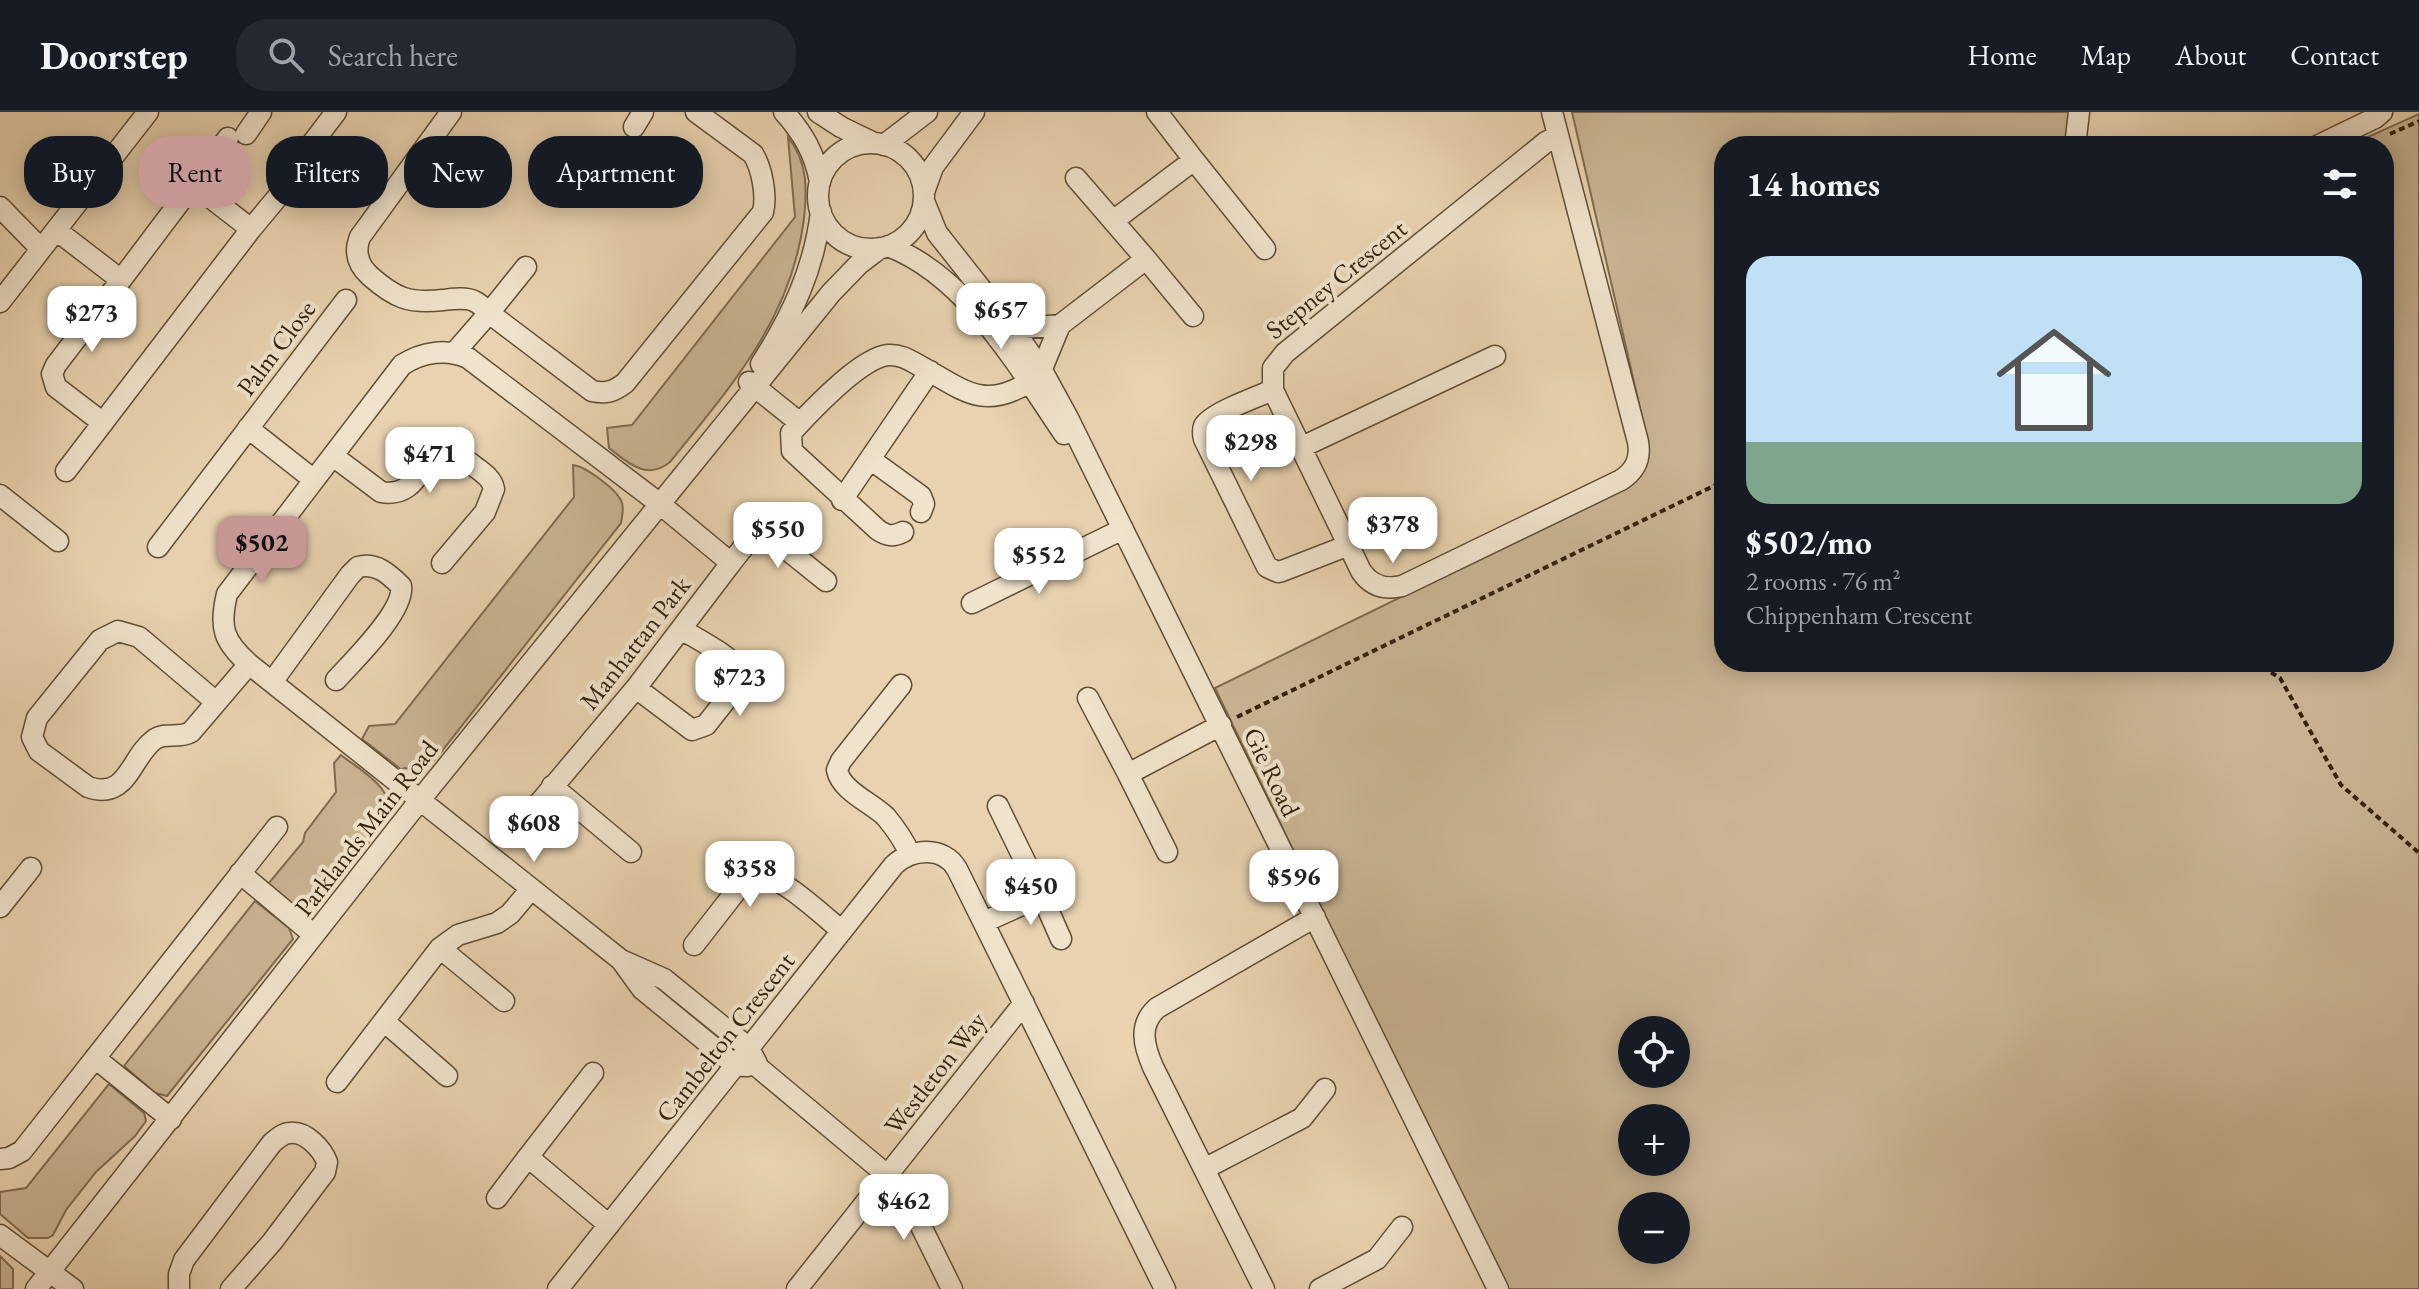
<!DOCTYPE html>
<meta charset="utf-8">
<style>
body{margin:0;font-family:"EB Garamond",serif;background:#242831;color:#f1f3f6;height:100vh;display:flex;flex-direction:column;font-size:30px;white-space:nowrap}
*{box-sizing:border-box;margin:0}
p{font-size:26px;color:#9ea1a6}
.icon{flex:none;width:44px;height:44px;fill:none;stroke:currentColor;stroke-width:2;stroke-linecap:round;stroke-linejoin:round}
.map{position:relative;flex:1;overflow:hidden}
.panel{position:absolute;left:1714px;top:24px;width:680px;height:536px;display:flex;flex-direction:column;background:#171b24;border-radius:32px;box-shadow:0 4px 20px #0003}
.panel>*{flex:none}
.banner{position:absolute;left:24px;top:24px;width:760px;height:72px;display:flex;gap:16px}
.buttons{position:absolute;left:1618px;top:904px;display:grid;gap:16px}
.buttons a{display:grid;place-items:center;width:72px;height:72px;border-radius:50%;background:#171b24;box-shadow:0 4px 20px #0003;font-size:40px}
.price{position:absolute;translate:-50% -68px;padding:0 18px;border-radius:16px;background:#fff;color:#222;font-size:26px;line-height:52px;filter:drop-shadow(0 2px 4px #0008)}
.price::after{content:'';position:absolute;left:50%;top:48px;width:24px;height:18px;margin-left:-12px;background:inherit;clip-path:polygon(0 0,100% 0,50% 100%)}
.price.current{background:#c59692;color:#111}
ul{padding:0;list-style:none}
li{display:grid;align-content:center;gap:16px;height:424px;padding:0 32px}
li span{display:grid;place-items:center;height:248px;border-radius:24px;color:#555}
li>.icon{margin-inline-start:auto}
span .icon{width:144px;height:144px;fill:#fffc;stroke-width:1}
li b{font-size:34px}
h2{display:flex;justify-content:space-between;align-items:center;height:96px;padding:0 32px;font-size:34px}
.chip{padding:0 28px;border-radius:32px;background:#171b24;box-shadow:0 4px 20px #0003;font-size:28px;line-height:72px}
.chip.current{background:#c59692;color:#111}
header{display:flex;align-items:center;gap:48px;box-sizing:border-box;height:112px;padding:0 40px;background:#171b24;border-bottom:2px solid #363941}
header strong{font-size:38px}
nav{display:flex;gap:44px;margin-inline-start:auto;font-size:28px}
.search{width:560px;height:72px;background:#242831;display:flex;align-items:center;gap:20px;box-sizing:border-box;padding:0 28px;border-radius:32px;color:#9ea1a6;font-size:30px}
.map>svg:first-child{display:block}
.green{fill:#c9b493;stroke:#7e6c50;stroke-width:2;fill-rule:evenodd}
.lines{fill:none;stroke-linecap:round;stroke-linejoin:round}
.minor-casing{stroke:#614f35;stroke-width:23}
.path{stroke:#34230c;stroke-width:4;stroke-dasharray:6 4;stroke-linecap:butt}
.minor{stroke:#f0e2cb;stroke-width:20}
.labels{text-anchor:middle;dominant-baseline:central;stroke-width:8;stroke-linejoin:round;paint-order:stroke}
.street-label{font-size:26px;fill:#34230c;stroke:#f0e2cb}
</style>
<header>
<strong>Doorstep</strong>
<div class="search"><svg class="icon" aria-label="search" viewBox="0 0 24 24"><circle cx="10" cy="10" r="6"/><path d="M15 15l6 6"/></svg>Search here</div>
<nav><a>Home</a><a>Map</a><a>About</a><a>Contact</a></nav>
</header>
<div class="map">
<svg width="2419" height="1177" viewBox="0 0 2419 1177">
<rect width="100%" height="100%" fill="#e8d2af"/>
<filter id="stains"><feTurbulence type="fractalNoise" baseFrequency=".0025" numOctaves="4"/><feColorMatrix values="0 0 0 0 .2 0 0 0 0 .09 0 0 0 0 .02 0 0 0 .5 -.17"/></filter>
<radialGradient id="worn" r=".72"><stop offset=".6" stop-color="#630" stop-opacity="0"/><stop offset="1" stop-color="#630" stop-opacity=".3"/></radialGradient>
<path class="green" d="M1572,0H2072L2066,34H1724V550H2384V34H2348L2419,2V1177H1505L1215,576L1632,372C1644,360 1650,348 1648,331ZM1632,918H1676V962H1632ZM1632,1006H1676V1050H1632ZM1632,1094H1676V1138H1632Z
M788,25C808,51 807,76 804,107C791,208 731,274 670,350C647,369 628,351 609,336L607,316L632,313L795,105Z
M573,353C585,354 618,378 622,391C624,398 622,404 621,411L438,644C428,655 418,659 404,656L402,658L362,627L369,614L395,612L574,385Z
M341,643C362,660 402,679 384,711L314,800H303L268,772L303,730L305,721L336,680L334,651Z
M255,789L289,816L293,827L167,984L155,981L124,954Z
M109,972L144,1001L146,1009L135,1024L96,1060L66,1098L53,1123L48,1126H28L0,1102V1080L26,1076Z
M0,1144L13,1157V1177H0Z"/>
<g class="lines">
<defs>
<path id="minor" d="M451,0L360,125C354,140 358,153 370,164C395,186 409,192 443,188C453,187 465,185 474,189C479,191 485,197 489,201L455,240
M784,0C803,21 815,42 820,70
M818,0L841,15L874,31
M1552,0L1638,330C1641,347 1635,359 1621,368L1402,474C1385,478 1371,474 1361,459L1273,278V256L1285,241L1546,30L1558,24
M634,15L643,0
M246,22L261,0
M818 84a53 53 0 1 1 106 0a53 53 0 1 1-106 0Z
M884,33L927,0
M2075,34L2079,0
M2317,34L2375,6L2382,0
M1194,48L1265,137
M295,54L336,0
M1076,66L1146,147
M193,72L251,117L286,75
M924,80L933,55L974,0
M924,89L937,121L1016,221L1044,262L1068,306L1498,1177
M0,95L41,137
M1113,109L1194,48L1157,0
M56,118L121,168L228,26
M888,134C967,164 1019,256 1064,322
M526,155L489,201L592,279C606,282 613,280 625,271L763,100C767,84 762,56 753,42L696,0
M0,190L148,0
M1013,217L1060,213L1146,147L1193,204
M761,252C792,204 814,157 821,100
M1041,259L1060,213
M749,270L800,311
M1273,278C1259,284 1211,301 1204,314C1202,319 1203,322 1204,327L1267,455L1278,460L1282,459L1349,433
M103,311L56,275L52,262L56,253L121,168
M248,316L314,368
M1302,335L1495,244
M333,344L381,380C434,389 416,307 474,354C483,361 492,366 494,377L485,400L442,451
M870,347L921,384L924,392L921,400
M66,359L251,117
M0,383L58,429
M842,388L930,259
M903,420C893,425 887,424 878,418L792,339L791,321L800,311C818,292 862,246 888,243C901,242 911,249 922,255C963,278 984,299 1029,270
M158,435L346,188
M731,451L753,423L765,420L826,469
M972,491L1123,417
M272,570L350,463L358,455C376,450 389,462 401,474C405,499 353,549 336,568
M901,573L841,649L837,658C841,679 872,691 886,705C896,717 904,729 910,742
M636,576L692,618L706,613L736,575C739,569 741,562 737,556C728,542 695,526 681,517
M1088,586L1128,662L1221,613
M216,590L139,525L118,519L100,528L37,606L32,625L39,639L88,675C128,689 130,645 155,627C166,620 179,627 191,620L249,552
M1128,662L1167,740
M552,674L631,740
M520,714L636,576L731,451L660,392L468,246C447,236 422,240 402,253L227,482C219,515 223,529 249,552L621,848L664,867L749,936L759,956L887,1063L909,1090L952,1177
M240,761L314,823
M1042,784L1061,827
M0,795L31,756
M984,810L1042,784L998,694
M694,833L747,765L754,761C779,761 822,803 842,819
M440,836L504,889
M621,848L642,877L735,953L748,954
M385,910L447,964
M95,946L171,1007
M593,961L528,1045L609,1113
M337,970L440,836L458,823L497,811L510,802L531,777
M0,1047L9,1046L22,1039L277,715
M1204,1057L1302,1006L1325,977
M497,1086L528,1045
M0,1123L73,1177
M36,1177L420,688L831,181L859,152L880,136
M179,1177V1162L184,1148L272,1031C277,1027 283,1021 290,1021C306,1019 322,1037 327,1050L325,1060L272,1130L231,1177
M558,1177L894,753C912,736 944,734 957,757L1165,1177
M797,1177L1024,891
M1264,1177L1153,955C1144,934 1138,913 1157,896L1315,805
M1320,1177L1377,1147L1402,1115"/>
</defs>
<use href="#minor" class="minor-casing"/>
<path class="path" d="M2390,22L2419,9
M2254,550L2280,566L2341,673L2419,741
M1237,605L1724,369"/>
<use href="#minor" class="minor"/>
</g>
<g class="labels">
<g class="street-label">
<text transform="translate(1336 167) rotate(-39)">Stepney Crescent</text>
<text transform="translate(276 236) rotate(-53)">Palm Close</text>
<text transform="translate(635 531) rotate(-52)">Manhattan Park</text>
<text transform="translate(1272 660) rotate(64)">Gie Road</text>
<text transform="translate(366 716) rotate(-52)">Parklands Main Road</text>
<text transform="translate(725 925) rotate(-52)">Cambelton Crescent</text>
<text transform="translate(935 961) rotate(-52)">Westleton Way</text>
</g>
</g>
<rect width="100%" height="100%" filter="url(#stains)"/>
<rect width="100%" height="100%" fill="url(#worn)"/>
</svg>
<div class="buttons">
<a><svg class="icon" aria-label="locate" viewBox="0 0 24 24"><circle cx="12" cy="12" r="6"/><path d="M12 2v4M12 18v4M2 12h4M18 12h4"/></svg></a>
<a>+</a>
<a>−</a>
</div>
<b class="price" style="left:1001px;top:239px">$657</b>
<b class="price" style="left:92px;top:242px">$273</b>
<b class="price" style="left:1251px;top:371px">$298</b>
<b class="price" style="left:430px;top:383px">$471</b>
<b class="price" style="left:1393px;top:453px">$378</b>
<b class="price" style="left:778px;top:458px">$550</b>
<b class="price current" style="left:262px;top:472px">$502</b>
<b class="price" style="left:1039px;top:484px">$552</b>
<b class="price" style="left:740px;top:606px">$723</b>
<b class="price" style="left:534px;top:752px">$608</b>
<b class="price" style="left:750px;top:797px">$358</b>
<b class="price" style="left:1294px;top:806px">$596</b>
<b class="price" style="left:1031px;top:815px">$450</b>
<b class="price" style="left:904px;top:1130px">$462</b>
<div class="banner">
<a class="chip">Buy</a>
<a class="chip current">Rent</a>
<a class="chip">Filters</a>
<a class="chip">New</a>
<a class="chip">Apartment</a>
</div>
<section class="panel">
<h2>14 homes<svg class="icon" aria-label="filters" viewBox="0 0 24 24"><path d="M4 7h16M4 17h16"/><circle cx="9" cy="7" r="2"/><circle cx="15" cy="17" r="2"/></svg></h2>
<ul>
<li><span style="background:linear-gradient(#bfe0f5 75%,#7fa58c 0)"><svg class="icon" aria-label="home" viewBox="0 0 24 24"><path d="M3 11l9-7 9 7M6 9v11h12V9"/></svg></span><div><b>$502/mo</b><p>2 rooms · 76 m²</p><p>Chippenham Crescent</p></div></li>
</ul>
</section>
</div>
